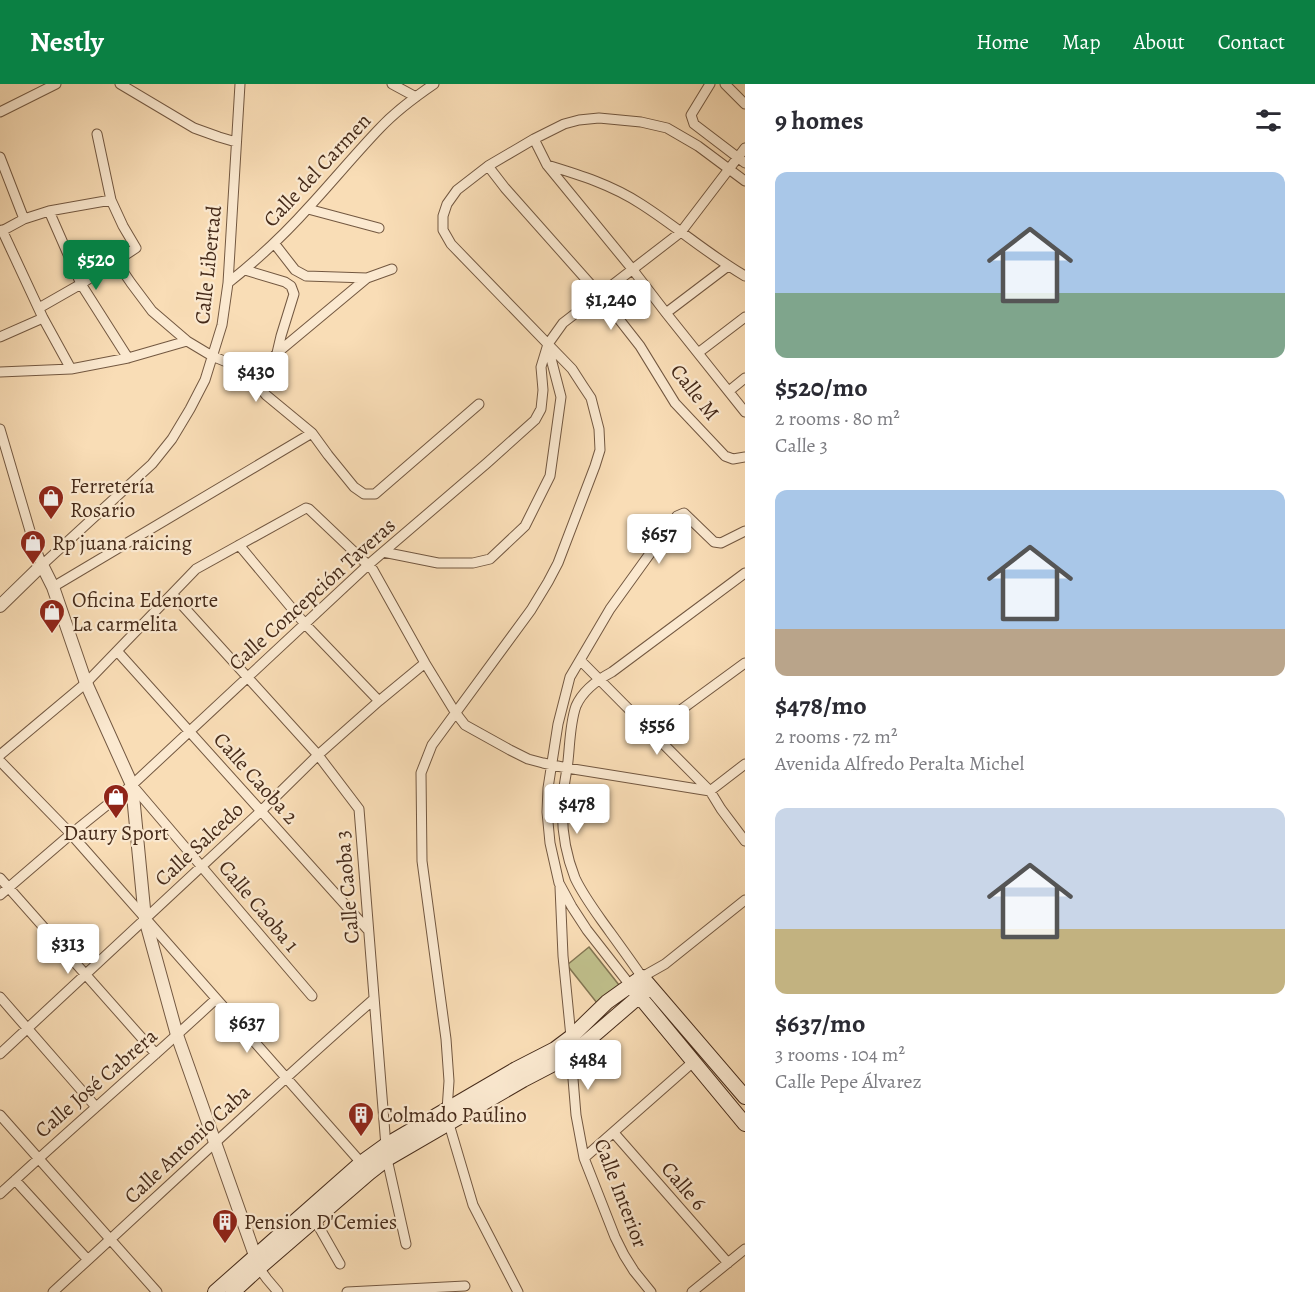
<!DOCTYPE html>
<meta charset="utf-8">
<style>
body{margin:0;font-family:Alegreya,serif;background:#f2f2f3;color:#2b2b33;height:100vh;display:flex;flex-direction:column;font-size:22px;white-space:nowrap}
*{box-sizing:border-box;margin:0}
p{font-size:20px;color:#7c7c81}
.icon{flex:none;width:33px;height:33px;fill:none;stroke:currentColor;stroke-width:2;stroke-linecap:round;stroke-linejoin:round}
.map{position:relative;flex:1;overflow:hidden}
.drawer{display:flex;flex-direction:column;background:#fff;width:570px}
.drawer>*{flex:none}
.price{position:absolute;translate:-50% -51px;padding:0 14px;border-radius:6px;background:#fff;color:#222;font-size:20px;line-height:39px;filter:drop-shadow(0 2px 3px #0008)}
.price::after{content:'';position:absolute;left:50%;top:36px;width:18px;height:14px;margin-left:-9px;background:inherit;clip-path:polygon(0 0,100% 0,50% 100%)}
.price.current{background:#0b8043;color:#fff}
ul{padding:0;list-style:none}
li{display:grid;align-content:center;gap:12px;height:318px;padding:0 30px}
li span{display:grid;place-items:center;height:186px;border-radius:12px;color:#555}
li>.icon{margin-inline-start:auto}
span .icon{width:108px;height:108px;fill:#fffc;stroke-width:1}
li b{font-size:26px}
h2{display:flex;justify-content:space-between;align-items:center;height:72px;padding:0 30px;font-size:26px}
header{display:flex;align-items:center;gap:36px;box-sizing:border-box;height:84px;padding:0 30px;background:#0b8043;color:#fff}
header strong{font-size:28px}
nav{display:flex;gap:33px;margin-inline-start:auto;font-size:21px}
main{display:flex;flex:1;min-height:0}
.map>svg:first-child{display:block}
.green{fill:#c0c08c;stroke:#837653;stroke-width:1.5}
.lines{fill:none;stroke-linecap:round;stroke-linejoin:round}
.minor-casing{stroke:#735841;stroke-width:11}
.tertiary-casing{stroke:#735841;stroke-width:14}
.secondary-casing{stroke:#462b1a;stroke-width:16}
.minor{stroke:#fbe9d0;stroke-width:9}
.tertiary{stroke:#fbe9d0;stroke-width:12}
.secondary{stroke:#fbe9d0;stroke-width:14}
.labels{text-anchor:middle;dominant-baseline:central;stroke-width:4.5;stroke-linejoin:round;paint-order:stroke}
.street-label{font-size:21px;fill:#462b1a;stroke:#fbe9d0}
.poi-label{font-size:21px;fill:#462b1a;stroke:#fbe9d0;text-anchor:start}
</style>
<header>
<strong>Nestly</strong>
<nav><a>Home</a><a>Map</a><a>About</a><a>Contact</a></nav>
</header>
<main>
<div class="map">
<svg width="745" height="1208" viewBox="0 0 745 1208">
<rect width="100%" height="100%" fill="#f9ddb6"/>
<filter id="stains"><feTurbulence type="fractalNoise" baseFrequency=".00333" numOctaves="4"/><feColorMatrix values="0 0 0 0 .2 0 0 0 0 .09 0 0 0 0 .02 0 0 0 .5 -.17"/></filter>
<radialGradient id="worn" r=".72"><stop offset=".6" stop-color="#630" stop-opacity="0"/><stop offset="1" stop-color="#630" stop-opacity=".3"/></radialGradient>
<path class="green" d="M589,863L619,901L597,919L567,881Z"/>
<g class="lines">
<defs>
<path id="minor" d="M120,0L194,44L219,53L236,58
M392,0L416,13
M710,0L691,31L694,40L745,79
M725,0L745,20
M0,28L56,0
M534,55L547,81L633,186L666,229L745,328
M0,73L24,135
M547,81C580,91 612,101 641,120C677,143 709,171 745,192
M488,82L505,104L600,211L640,262L675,319L725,372L733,375L745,373
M308,125L379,144
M49,127L81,200L128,274
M2,146L43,234L71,285
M0,148L24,135L49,127L111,116
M274,159L295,186L306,192L367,194
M116,177L131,199L152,227L187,257L212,272L246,286L266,311L312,349L328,371L354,403L364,410H375L479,320
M245,186L285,198L291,202L294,210L281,252L277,269
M228,199C257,176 284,151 309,123C333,97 356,69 380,44C396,27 415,13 434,0
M39,224L81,200L136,164L123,142L111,116L97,50
M666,229L728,182
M0,253L43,234
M698,269L745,233
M0,288L71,285L128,274L187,257
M255,296L277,269L367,194L392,185
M729,307L745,294
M0,345L33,457L42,481L152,380L172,355L190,325L205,296L222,241L228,199L240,0
M239,461L305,540L379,617
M383,468L438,479H473L490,475L525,442L550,392L561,313L548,263
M745,489L612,588C597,596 583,606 576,622C570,639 570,659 568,677C567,686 565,695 564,704C560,734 564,766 575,794C582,809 592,823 602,837C615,855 629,874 642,893L665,880L745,816
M53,503L312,349
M172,510L318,671L359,725L387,1075L406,1160
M117,567L368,846
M580,576L710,707L721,725L745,757
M652,647L745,579
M0,671L86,599L196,485L306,424L309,425L368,481L373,486L425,579L455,628L465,641L510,666L528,675L543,679L567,684L710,707L745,680
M0,677L71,750L364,1082
M132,701L312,912
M0,794L156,970
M560,803L563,872L571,953V971L576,1031L584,1074L615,1153L624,1171L634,1187L651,1208
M0,811L71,750L132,701L368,481L487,379L535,336L541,325L543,306L541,283L548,260L563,239L681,148L745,64
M630,901L587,846L572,823L559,799L550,759L547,728L548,704L558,640L570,593L610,525L677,432L684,429L714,458L721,459L745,447
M0,913L96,1023
M0,970L261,727L318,671L379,617L425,579
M0,1031L157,1208
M614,1049L728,1179
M584,1074L693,978
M15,1096L88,1176
M0,1110C71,1044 145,981 216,915
M315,1136L340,1180
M259,1184L267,1195L278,1208
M53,1208C160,1110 265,1011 374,915
M347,1208L465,1202
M518,1208L473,1121L449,1040L447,1026L449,997L446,955L422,777L421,689L432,661L531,526L548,498L558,479L595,382L600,366L599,345L591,314L583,302L572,285L451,160L443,146V132L447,120L457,106L488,82L534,55L564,40L579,36L599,34L641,38L667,44L698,62L745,97
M692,1208L745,1165"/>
<path id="tertiary" d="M0,522L42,481L53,503L86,599L132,701L145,835L177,951L258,1180"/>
<path id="secondary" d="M635,907L745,1040
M215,1208L361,1079L386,1061L516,985L555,965L571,953L607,918L642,893L745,1013
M233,1208L259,1184L369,1089L387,1075L523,996L571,971L650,903"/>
</defs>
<use href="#minor" class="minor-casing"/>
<use href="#tertiary" class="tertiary-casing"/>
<use href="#secondary" class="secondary-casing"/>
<use href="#minor" class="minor"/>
<use href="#tertiary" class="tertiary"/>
<use href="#secondary" class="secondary"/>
</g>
<defs>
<symbol id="shop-pin" viewBox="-11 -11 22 30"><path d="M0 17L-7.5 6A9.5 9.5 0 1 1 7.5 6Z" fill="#8f2418" stroke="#fbe9d0"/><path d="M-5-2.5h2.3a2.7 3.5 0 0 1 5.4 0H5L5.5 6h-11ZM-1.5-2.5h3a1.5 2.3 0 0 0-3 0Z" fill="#fff"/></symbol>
<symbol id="building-pin" viewBox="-11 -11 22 30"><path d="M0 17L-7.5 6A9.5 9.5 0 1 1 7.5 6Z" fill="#8f2418" stroke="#fbe9d0"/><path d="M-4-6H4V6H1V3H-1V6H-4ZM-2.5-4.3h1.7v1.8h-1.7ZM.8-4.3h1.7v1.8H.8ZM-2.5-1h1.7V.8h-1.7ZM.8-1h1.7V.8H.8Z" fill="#fff"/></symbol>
</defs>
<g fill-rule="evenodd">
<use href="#shop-pin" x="36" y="399" width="30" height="40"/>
<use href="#shop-pin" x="18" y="444" width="30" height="40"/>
<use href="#shop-pin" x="37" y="513" width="30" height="40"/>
<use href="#shop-pin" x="101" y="698" width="30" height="40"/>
<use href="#building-pin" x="346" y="1016" width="30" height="40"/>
<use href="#building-pin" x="210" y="1123" width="30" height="40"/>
</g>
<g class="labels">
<g class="street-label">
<text transform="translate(317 86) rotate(-47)">Calle del Carmen</text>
<text transform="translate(208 181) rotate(-84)">Calle Libertad</text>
<text transform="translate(695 308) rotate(52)">Calle M</text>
<text transform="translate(312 510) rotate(-42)">Calle Concepción Taveras</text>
<text transform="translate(256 694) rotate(48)">Calle Caoba 2</text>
<text transform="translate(199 760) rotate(-43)">Calle Salcedo</text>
<text transform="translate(347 803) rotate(-95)">Calle Caoba 3</text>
<text transform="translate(259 822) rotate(50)">Calle Caoba 1</text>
<text transform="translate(96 999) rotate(-41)">Calle José Cabrera</text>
<text transform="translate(187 1060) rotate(-43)">Calle Antonio Caba</text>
<text transform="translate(684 1102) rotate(49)">Calle 6</text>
<text transform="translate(621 1109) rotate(69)">Calle Interior</text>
</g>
<g class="poi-label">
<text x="70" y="402">Ferretería<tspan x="70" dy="24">Rosario</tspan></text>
<text x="52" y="459">Rp juana raicing</text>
<text x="72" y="516">Oficina Edenorte<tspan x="72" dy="24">La carmelita</tspan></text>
<text x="116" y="749" text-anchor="middle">Daury Sport</text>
<text x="380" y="1031">Colmado Paulino</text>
<text x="244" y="1138">Pension D'Cemies</text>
</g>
</g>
<rect width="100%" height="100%" filter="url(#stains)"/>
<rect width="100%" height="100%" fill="url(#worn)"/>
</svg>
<b class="price current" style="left:96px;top:207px">$520</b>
<b class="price" style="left:611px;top:247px">$1,240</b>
<b class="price" style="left:256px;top:319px">$430</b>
<b class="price" style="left:659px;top:481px">$657</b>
<b class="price" style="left:657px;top:672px">$556</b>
<b class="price" style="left:577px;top:751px">$478</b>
<b class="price" style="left:68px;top:891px">$313</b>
<b class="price" style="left:247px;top:970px">$637</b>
<b class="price" style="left:588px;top:1007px">$484</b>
</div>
<section class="drawer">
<h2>9 homes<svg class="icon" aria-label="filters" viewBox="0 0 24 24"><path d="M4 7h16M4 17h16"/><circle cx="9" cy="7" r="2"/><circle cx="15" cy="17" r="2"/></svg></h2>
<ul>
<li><span style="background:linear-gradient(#a9c7e8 65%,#7fa58c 0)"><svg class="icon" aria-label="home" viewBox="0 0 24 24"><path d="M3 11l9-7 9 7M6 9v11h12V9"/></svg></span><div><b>$520/mo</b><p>2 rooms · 80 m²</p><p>Calle 3</p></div></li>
<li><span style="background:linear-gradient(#a9c7e8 75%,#b9a48a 0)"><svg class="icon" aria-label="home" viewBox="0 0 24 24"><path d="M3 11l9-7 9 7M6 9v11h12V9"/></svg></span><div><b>$478/mo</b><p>2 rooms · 72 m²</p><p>Avenida Alfredo Peralta Michel</p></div></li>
<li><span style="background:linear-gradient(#c9d6e8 65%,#c2b280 0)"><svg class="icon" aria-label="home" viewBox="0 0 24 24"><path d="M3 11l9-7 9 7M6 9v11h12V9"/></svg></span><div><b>$637/mo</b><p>3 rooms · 104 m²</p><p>Calle Pepe Álvarez</p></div></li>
</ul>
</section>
</main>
